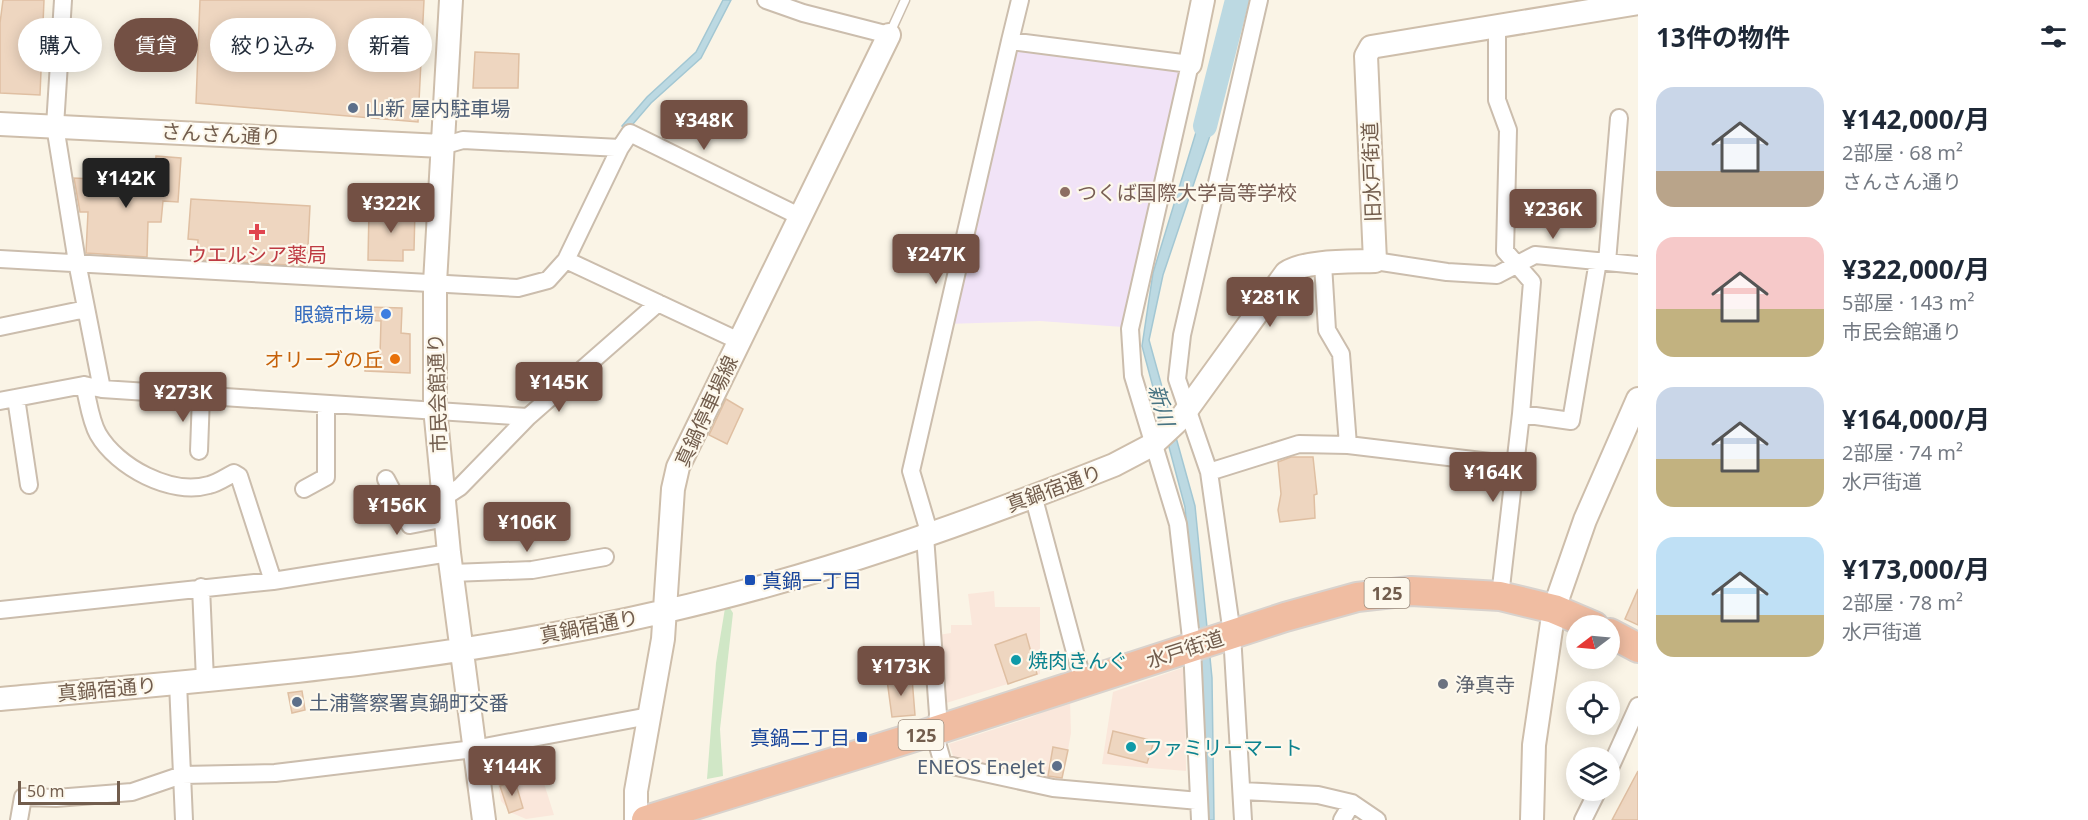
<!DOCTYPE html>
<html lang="ja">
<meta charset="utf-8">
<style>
body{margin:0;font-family:"Noto Sans","Noto Sans JP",sans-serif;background:#f6f6f7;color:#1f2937;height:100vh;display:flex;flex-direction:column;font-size:22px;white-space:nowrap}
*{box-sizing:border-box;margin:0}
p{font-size:20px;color:#747a83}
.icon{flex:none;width:33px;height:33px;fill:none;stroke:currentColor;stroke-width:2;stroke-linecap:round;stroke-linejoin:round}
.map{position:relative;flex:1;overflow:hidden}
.sheet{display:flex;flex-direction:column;background:#fff;width:450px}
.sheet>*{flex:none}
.top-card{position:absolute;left:18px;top:18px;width:570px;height:54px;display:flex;gap:12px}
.needle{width:39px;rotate:254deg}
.controls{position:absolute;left:1566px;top:615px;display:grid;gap:12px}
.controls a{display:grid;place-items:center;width:54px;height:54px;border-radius:50%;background:#fff;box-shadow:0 3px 15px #0003;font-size:30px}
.scale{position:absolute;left:18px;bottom:15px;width:102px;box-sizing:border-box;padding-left:6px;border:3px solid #725d4d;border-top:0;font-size:16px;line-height:21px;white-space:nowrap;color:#725d4d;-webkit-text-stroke:4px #fdf8ec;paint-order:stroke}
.price{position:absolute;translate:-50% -51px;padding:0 14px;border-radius:6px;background:#735044;color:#fff;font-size:20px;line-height:39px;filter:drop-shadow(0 2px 3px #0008)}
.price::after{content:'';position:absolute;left:50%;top:36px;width:18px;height:14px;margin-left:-9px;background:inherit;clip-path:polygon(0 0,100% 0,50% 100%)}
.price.selected{background:#222;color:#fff}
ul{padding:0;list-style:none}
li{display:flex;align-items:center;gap:18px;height:150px;padding:0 18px}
li span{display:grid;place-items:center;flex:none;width:168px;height:120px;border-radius:18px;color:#555}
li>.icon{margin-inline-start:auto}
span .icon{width:72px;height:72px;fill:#fffc;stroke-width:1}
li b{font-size:26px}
h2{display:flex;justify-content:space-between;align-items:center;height:72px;padding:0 18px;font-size:26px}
.chip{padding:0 21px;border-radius:27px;background:#fff;box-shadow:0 3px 15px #0003;font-size:21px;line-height:54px}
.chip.selected{background:#735044;color:#fff}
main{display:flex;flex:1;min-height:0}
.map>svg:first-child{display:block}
.commercial{fill:#fae7db}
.education{fill:#f1e3f7}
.green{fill:#d0e7c6}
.water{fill:#bcd9e2;stroke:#a3c7d3;stroke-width:1.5}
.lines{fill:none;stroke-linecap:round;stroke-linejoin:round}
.river{stroke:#bcd9e2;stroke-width:24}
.building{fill:#eed6c0;stroke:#dfbfa2;stroke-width:1.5}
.lane-casing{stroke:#cbbdad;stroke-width:11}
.street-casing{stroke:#cbbdad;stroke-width:20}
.secondary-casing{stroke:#cebeab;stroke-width:26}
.highway-casing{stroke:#d8d2cd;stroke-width:32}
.lane{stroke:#fff;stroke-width:8}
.street{stroke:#fff;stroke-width:16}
.secondary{stroke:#fff;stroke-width:22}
.highway{stroke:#f0bda2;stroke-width:28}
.service-dot{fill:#5c6f8a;stroke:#fdf8ec;stroke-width:2}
.education-dot{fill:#8d6e63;stroke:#fdf8ec;stroke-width:2}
.health-dot{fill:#e0444e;stroke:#fdf8ec;stroke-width:2}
.shop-dot{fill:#3f7fe0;stroke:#fdf8ec;stroke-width:2}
.food-dot{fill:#e8710a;stroke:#fdf8ec;stroke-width:2}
.transit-dot{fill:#1a4fb4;stroke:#fdf8ec;stroke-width:2}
.culture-dot{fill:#0f9aa8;stroke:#fdf8ec;stroke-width:2}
.worship-dot{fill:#6b7280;stroke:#fdf8ec;stroke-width:2}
.labels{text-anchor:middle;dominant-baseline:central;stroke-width:4.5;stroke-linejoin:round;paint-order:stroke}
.shield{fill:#fdf8ec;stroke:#9c8c7d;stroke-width:1.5}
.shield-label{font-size:18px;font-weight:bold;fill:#725d4d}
.service-label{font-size:20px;fill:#4e5e75;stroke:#fdf8ec;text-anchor:start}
.street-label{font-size:20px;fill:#725d4d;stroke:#fdf8ec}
.education-label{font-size:20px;fill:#785e54;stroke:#fdf8ec;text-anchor:start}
.health-label{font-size:20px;fill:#be3a42;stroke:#fdf8ec}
.shop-label{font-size:20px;fill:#366cbe;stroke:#fdf8ec;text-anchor:end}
.food-label{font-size:20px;fill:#c56008;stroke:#fdf8ec;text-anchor:end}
.transit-label{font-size:20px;fill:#164399;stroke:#fdf8ec;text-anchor:start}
.culture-label{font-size:20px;fill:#0d838f;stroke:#fdf8ec;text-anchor:start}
.worship-label{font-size:20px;fill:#5b616d;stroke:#fdf8ec;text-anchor:start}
.water-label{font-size:21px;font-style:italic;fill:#487483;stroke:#fdf8ec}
</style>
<main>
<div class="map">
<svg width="1638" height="820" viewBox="0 0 1638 820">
<rect width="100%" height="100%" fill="#faf4e6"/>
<path class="commercial" d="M994,591L995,607H1040V674L943,704L938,635L951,633V625H972L968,594Z
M1185,667L1186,771L1102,764L1113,692Z
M1070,701L1071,733L1062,783L955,762L949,744L1029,718Z
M531,742L554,815L526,819L512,813L501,801L491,749Z"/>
<path class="education" d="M1010,41L1186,63L1123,327L1040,321L945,324Z"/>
<path class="green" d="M726,602L733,613L720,729L723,776L707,779L716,663Z"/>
<path class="water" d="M723,0H731L701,58L651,103L627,131L622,126L647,97L696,52Z
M1228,0H1246L1225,90L1210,89Z
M1208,93L1224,94L1163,275L1149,340L1195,506L1212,678L1214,820H1206L1207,760L1185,507L1142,346L1153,273Z"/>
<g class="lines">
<path class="river" d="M1205,126L1237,0"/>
</g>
<path class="building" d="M3,0H44L40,95L0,93V23Z
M200,0H424L418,122L196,103Z
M475,52L519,54L518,88H473Z
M156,156L181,158L178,202L163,201L161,222H148L147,257L86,253L88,212H80L74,178L154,182Z
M191,199L310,206L307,266L197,260L198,240L188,239Z
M369,209L415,210L414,250H403V261L368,260Z
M367,307L402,308L401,333L410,334V373L365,371L366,355H380L381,321L366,320Z
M726,399L743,409L727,444L709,435Z
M1291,457H1313L1317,494L1314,495L1315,518L1280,522L1278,510L1281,494L1278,462Z
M1638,589V625L1625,619Z
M1026,634L1037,674L1008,684L995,645Z
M912,678L915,715L892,717L887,680Z
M302,691L305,710L292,713L288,693Z
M1113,731L1154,741L1147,763L1108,753Z
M1053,747L1068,750L1062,778L1048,776Z
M1638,771V820H1612Z
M515,781L523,808L509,813L500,786Z"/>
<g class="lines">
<defs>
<path id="lane" d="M889,35L905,0"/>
<path id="street" d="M63,0L55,126L77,262L102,389
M766,0L803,13L889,35
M1020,0L1010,41L1190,64L1130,329L1133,376L1178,524L1192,647L1200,820
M1497,25V100L1508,130L1505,251L1532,282L1521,414L1500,596
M1010,41L911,471L927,525L925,536L938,714L936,739L943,764L1053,788L1199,801
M442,146L463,140L620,148L566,260
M620,148L630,133L801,217
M0,259L518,288L548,280L566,260L739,341
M1375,261L1447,272L1497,275L1535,255L1638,265
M1607,262L1619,118
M1323,264L1327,330L1341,354L1348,445L1515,465
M0,327L86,309
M84,385C88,399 90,420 98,434C117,467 171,496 209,485C218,483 226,477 234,473L239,476L273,581
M16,398L29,485
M0,401L84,385L102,389L528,417
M1521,414L1571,421L1598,261
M199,451L201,396
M1209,472L1299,444L1348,445
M386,479L410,525L446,518
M304,489L326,477V404
M1033,495L1083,682
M443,498L460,487L528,417L658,303
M452,573L532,570L605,557
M201,587L205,680
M0,610L273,581L449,553
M178,683L184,820
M1610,768L1638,706
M1242,791L1318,795L1352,803L1377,820
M19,820L23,797L56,798L132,792L182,775L275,773L474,749L649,716
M1243,820L1232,634L1209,472L1177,379L1182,335L1259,0
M1342,820L1352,803
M1583,820L1598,790"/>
<path id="secondary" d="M451,0L435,283V408L449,553L484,820
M1190,64L1203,0
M0,124L442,146
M0,699C223,679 448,662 666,611C820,576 968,523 1114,465L1152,445L1181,418L1286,273C1305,260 1351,262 1375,261L1366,56L1371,47L1638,3
M636,820V791L663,639L673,489L678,467L889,35
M1532,820L1534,745L1554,609L1585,520L1638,399"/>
<path id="highway" d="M1610,633L1638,648
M646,820L937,730L1285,617L1357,597L1411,591L1500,596L1554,609L1594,626"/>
</defs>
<use href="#lane" class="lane-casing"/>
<use href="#street" class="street-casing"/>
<use href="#secondary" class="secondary-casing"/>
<use href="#highway" class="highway-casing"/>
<use href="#lane" class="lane"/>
<use href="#street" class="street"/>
<use href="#secondary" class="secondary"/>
<use href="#highway" class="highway"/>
</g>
<g class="service-dot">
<circle cx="353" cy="108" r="6"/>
<circle cx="297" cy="702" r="6"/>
<circle cx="1057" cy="766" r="6"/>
</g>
<circle class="education-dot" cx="1065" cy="192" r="6"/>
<path class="health-dot" d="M254 223h6v6h6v6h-6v6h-6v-6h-6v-6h6z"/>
<circle class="shop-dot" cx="386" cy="314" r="6"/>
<circle class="food-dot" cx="395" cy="359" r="6"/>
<g class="transit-dot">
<rect x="744" y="574" width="12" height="12" rx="3"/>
<rect x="856" y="731" width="12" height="12" rx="3"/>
</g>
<g class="culture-dot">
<circle cx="1016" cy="660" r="6"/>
<circle cx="1131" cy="747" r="6"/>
</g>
<circle class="worship-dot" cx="1443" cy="684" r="6"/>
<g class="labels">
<g class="shield">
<rect x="1364.5" y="578" width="45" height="30" rx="4.5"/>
<rect x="898.5" y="720" width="45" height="30" rx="4.5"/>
</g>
<g class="shield-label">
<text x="1387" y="593">125</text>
<text x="921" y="735">125</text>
</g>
<g class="service-label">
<text x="365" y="108">山新 屋内駐車場</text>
<text x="309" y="702">土浦警察署真鍋町交番</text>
<text x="1045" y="766" text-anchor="end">ENEOS EneJet</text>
</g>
<g class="street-label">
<text transform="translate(221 134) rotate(3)">さんさん通り</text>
<text transform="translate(1371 172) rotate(-92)">旧水戸街道</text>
<text transform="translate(437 393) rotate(-92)">市民会館通り</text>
<text transform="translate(706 411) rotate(-65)">真鍋停車場線</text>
<text transform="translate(1054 488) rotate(-20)">真鍋宿通り</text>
<text transform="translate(589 626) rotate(-11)">真鍋宿通り</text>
<text transform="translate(1185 649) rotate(-18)">水戸街道</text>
<text transform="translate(107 689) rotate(-5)">真鍋宿通り</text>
</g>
<g class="education-label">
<text x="1077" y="192">つくば国際大学高等学校</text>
</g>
<g class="health-label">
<text x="257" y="254">ウエルシア薬局</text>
</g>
<g class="shop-label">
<text x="374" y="314">眼鏡市場</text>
</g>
<g class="food-label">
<text x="383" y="359">オリーブの丘</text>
</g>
<g class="transit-label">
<text x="762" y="580">真鍋一丁目</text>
<text x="850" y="737" text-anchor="end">真鍋二丁目</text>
</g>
<g class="culture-label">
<text x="1028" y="660">焼肉きんぐ</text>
<text x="1143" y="747">ファミリーマート</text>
</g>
<g class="worship-label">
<text x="1455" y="684">浄真寺</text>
</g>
<g class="water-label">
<text transform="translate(1162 405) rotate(74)">新川</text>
</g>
</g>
</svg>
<div class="controls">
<a><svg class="needle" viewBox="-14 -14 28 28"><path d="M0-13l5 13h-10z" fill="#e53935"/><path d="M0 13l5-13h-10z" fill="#747a83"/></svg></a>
<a><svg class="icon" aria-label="locate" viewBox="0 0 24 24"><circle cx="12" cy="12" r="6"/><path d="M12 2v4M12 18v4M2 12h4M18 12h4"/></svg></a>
<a><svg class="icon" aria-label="layers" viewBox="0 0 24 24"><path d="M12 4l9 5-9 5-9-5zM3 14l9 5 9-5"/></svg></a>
</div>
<div class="scale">50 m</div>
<b class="price" style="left:704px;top:151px">¥348K</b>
<b class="price selected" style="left:126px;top:209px">¥142K</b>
<b class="price" style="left:391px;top:234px">¥322K</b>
<b class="price" style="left:1553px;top:240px">¥236K</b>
<b class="price" style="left:936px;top:285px">¥247K</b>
<b class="price" style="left:1270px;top:328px">¥281K</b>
<b class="price" style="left:559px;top:413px">¥145K</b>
<b class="price" style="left:183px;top:423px">¥273K</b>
<b class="price" style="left:1493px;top:503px">¥164K</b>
<b class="price" style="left:397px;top:536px">¥156K</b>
<b class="price" style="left:527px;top:553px">¥106K</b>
<b class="price" style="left:901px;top:697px">¥173K</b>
<b class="price" style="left:512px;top:797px">¥144K</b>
<div class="top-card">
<a class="chip">購入</a>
<a class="chip selected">賃貸</a>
<a class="chip">絞り込み</a>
<a class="chip">新着</a>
</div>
</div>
<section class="sheet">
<h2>13件の物件<svg class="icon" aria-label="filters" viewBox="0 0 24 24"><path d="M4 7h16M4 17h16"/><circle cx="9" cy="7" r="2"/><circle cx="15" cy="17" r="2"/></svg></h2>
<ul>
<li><span style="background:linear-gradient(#c9d6e8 70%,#b9a48a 0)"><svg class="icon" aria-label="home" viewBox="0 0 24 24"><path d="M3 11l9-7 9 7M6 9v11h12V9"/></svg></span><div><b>¥142,000/月</b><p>2部屋 · 68 m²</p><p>さんさん通り</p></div></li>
<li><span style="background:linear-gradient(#f6c9c9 60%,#c2b280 0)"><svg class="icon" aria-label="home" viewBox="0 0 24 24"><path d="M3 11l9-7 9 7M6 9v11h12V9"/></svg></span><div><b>¥322,000/月</b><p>5部屋 · 143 m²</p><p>市民会館通り</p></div></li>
<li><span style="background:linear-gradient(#c9d6e8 60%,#c2b280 0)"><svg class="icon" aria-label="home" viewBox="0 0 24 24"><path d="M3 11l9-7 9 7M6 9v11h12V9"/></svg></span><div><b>¥164,000/月</b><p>2部屋 · 74 m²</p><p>水戸街道</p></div></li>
<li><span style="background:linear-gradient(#bfe0f5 65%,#c2b280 0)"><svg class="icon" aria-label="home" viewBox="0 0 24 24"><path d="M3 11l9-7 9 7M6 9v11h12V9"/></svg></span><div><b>¥173,000/月</b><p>2部屋 · 78 m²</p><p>水戸街道</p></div></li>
</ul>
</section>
</main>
